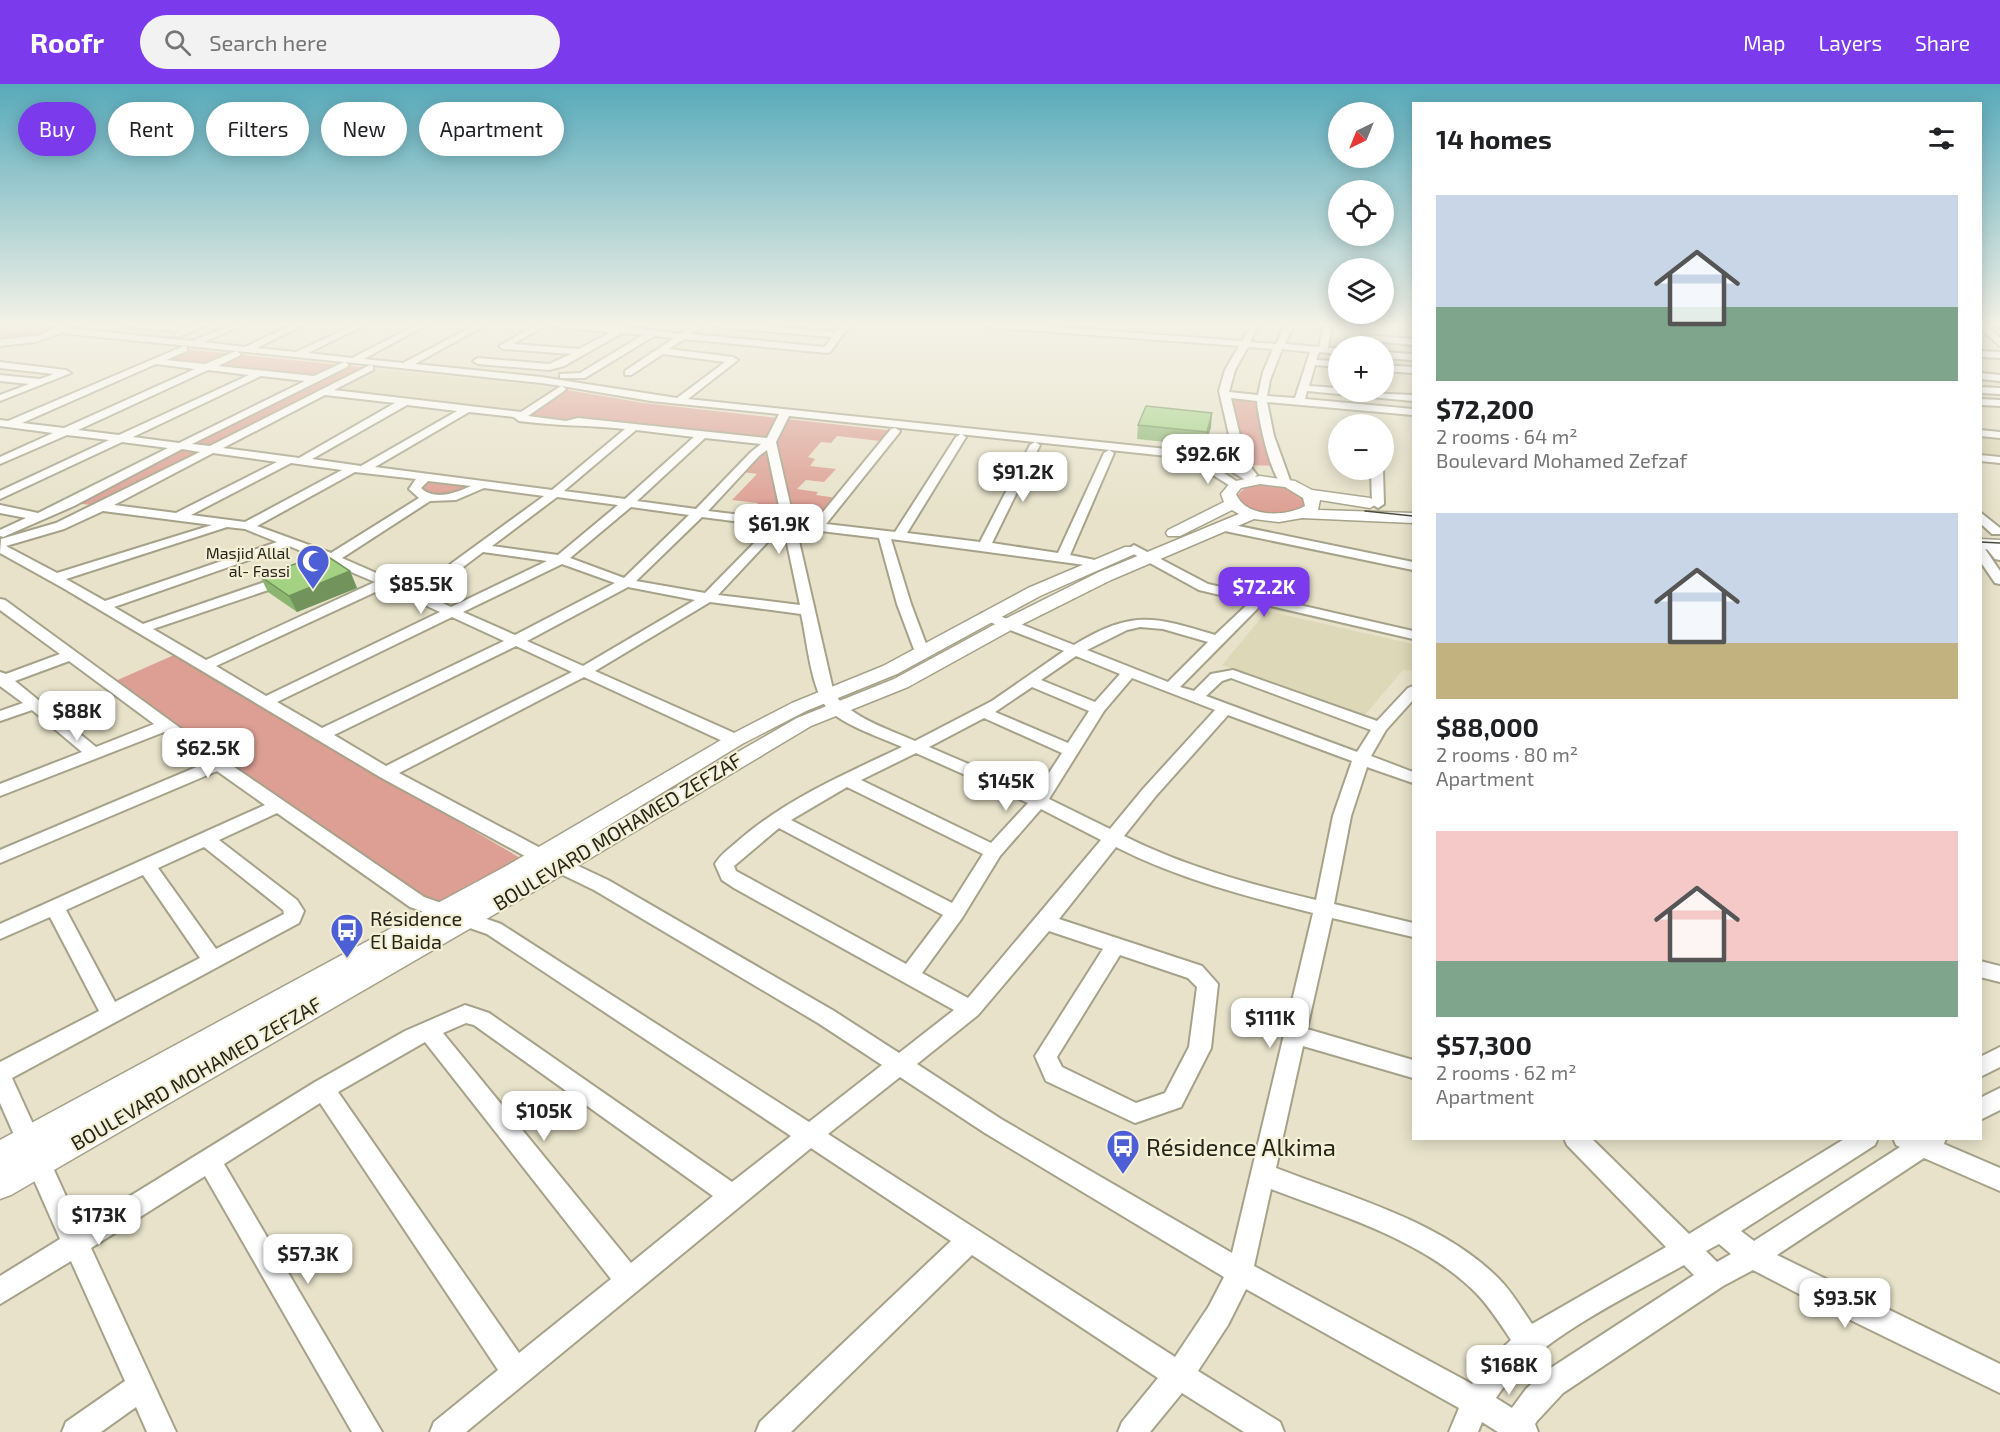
<!DOCTYPE html>
<meta charset="utf-8">
<style>
body{margin:0;font-family:"Exo 2",sans-serif;background:#f2f2f2;color:#202124;height:100vh;display:flex;flex-direction:column;font-size:22px;white-space:nowrap}
*{box-sizing:border-box;margin:0}
p{font-size:20px;color:#757577}
.icon{flex:none;width:33px;height:33px;fill:none;stroke:currentColor;stroke-width:2;stroke-linecap:round;stroke-linejoin:round}
.map{position:relative;flex:1;overflow:hidden}
.side{position:absolute;left:1412px;top:18px;width:570px;height:1038px;display:flex;flex-direction:column;background:#fff;border-radius:0px;box-shadow:0 3px 15px #0003}
.side>*{flex:none}
.banner{position:absolute;left:18px;top:18px;width:570px;height:54px;display:flex;gap:12px}
.needle{width:39px;rotate:223deg}
.buttons{position:absolute;left:1328px;top:18px;display:grid;gap:12px}
.buttons a{display:grid;place-items:center;width:66px;height:66px;border-radius:50%;background:#fff;box-shadow:0 3px 15px #0003;font-size:30px}
.price{position:absolute;translate:-50% -51px;padding:0 14px;border-radius:12px;background:#fff;color:#222;font-size:20px;line-height:39px;filter:drop-shadow(0 2px 3px #0008)}
.price::after{content:'';position:absolute;left:50%;top:36px;width:18px;height:14px;margin-left:-9px;background:inherit;clip-path:polygon(0 0,100% 0,50% 100%)}
.price.on{background:#7c3aed;color:#fff}
ul{padding:0;list-style:none}
li{display:grid;align-content:center;gap:12px;height:318px;padding:0 24px}
li span{display:grid;place-items:center;height:186px;border-radius:0px;color:#555}
li>.icon{margin-inline-start:auto}
span .icon{width:108px;height:108px;fill:#fffc;stroke-width:1}
li b{font-size:26px}
h2{display:flex;justify-content:space-between;align-items:center;height:72px;padding:0 24px;font-size:26px}
.pill{padding:0 21px;border-radius:27px;background:#fff;box-shadow:0 3px 15px #0003;font-size:21px;line-height:54px}
.pill.on{background:#7c3aed;color:#fff}
header{display:flex;align-items:center;gap:36px;box-sizing:border-box;height:84px;padding:0 30px;background:#7c3aed;color:#fff}
header strong{font-size:28px}
nav{display:flex;gap:33px;margin-inline-start:auto;font-size:21px}
.search{width:420px;height:54px;background:#f2f2f2;display:flex;align-items:center;gap:15px;box-sizing:border-box;padding:0 21px;border-radius:33px;color:#757577;font-size:22px}
.map>svg:first-child{display:block}
.built{fill:#ddd8b7}
.green{fill:#dd9f94}
.lines{fill:none;stroke-linecap:round;stroke-linejoin:round}
.minor-casing{stroke:#a6a28a;stroke-width:4}
.major-casing{stroke:#a6a28a;stroke-width:3}
.minor{fill:#fff;fill-rule:evenodd}
.major{fill:#fff;fill-rule:evenodd}
.tram{stroke:#4c4a3d;stroke-width:1.5}
.wall{fill:#8cb571}
.shaded-wall{fill:#72935c}
.building{fill:#a3d283;stroke:#72935c;stroke-width:1.5}
.labels{text-anchor:middle;dominant-baseline:central;stroke-width:4.5;stroke-linejoin:round;paint-order:stroke}
.far-poi-label{font-size:16px;fill:#26251b;stroke:#f4f0d6;text-anchor:end}
.street-label{font-size:20px;fill:#26251b;stroke:#f4f0d6}
.poi-label{font-size:20px;fill:#26251b;stroke:#f4f0d6;text-anchor:start}
.near-poi-label{font-size:24px;fill:#26251b;stroke:#f4f0d6;text-anchor:start}
</style>
<header>
<strong>Roofr</strong>
<div class="search"><svg class="icon" aria-label="search" viewBox="0 0 24 24"><circle cx="10" cy="10" r="6"/><path d="M15 15l6 6"/></svg>Search here</div>
<nav><a>Map</a><a>Layers</a><a>Share</a></nav>
</header>
<div class="map">
<svg width="2000" height="1348" viewBox="0 0 2000 1348">
<rect width="100%" height="100%" fill="#e7e2c9"/>
<path class="built" d="M370,284L534,301L561,305L522,331L323,308Z
M1980,351L2000,353V373L1980,372Z
M1267,527L1413,560V587L1403,586L1365,631L1222,581Z"/>
<path class="green" d="M15,240H59C47,254 18,256 0,256V244Z
M184,265L370,284L102,422L72,419L316,295L155,278Z
M561,305L644,319L895,347L880,357L837,352L831,359L821,358L808,373L815,375L810,382L836,385L824,398L806,396L797,405L818,408L816,411L837,414L818,436L752,428L758,419L732,416L757,390L743,388L770,359L572,337L568,340L518,334Z
M1228,314L1255,315L1276,382L1246,381Z
M423,396L475,403L442,412L426,410L419,401Z
M1265,400L1286,403L1302,410L1307,420C1293,439 1252,431 1239,416L1238,411C1244,402 1254,401 1265,400Z
M174,571L200,586L527,778L433,830L276,729L104,602Z"/>
<g class="lines">
<defs>
<path id="minor" d="M0,240H7L0,244Z
M62,240H70L67,244L192,257L234,240H245L204,258L245,263L294,240H305L257,264L296,268L356,240H367L308,269L352,274L418,240H428L364,275L403,279L477,240H487L415,280L541,293L677,314L725,278L663,270L631,291H625V287L674,254L654,252L585,294H560V290L580,289L643,251L622,249L564,282L549,286L478,280L473,277L478,274L549,280L571,270L503,265L499,262L538,240H548L513,260L579,265L611,248L553,243L549,240L623,242L681,250L695,240H705L691,250L825,263L832,253L715,243L711,240H743L836,248L843,240H851L830,268L827,269L684,255L669,265L733,273L738,276L688,315L1176,366L1211,372L1239,381L1235,377L1219,307L1225,286L1239,262L986,243L982,240H1019L1242,257L1252,240H1260L1250,258L1276,260L1286,240H1294L1285,260L1319,263L1324,240H1332L1328,264H1338V270L1319,268L1316,276L1338,277V283L1315,281L1309,302L1338,304V308L1413,311V317L1307,307L1305,315L1413,325V331L1267,318L1274,352L1291,399L1285,402C1271,398 1258,332 1257,317L1231,314L1246,377L1257,391L1255,393L1258,397L1252,400L1223,382L1186,374L789,332L776,358L794,437L814,439L891,345L895,344L900,347L899,349L826,440L895,448L956,353L961,350L966,353L907,449L980,458L1030,361L1035,358L1040,361L992,459L1058,469L1104,369L1109,366L1114,369L1070,471L1100,477L1101,480L1100,483L891,455L911,520L929,568L922,572L915,568L897,520L879,454L796,444L834,610C852,634 888,645 915,657L992,617L1064,567L982,535L980,532L982,529H992L1074,561C1132,526 1153,532 1215,551L1250,518L1199,506L1130,468L1128,465L1134,461L1208,500L1413,547V555L1262,520L1180,603L1194,607L1211,590L1233,586L1377,637L1408,604L1413,602V616L1386,646L1371,672L1413,688V699L1367,683L1351,732L1334,820L1413,839V853L1332,834L1307,945L1413,976V994L1303,962L1276,1084C1348,1112 1440,1137 1496,1192C1511,1206 1521,1224 1532,1240L1666,1163L1567,1061L1564,1054H1591L1689,1150L1846,1054H1878L1875,1061L1741,1147L1754,1157L1900,1063L1896,1061L1893,1054H1946L1944,1060L2000,1084V1107L1924,1074L1777,1171L2000,1280V1309L1830,1226L1753,1186L1723,1202L1563,1309L1537,1337L1535,1340L1538,1348H1498L1482,1338L1478,1348H1449L1459,1324L1246,1205L1228,1241L1198,1287L1280,1338L1284,1348H1244L1182,1309L1150,1348H1118L1122,1338L1158,1294L972,1171L791,1348H756L760,1338L951,1157L811,1064L466,1348H430L434,1338L498,1286L320,1019L224,1080L382,1348H352L205,1092L91,1164L176,1348H147L136,1323L101,1348H62L66,1338L125,1297L71,1177L0,1220V1192L60,1155L0,1019V978L99,927L50,833L0,855V840L265,721L217,687L0,779V766L206,679L164,648L0,712V700L82,668L32,626L0,637V627L23,619L0,602V588L6,590L60,570L0,526V515L5,516L224,676L424,813L501,840L809,1038L882,981L818,939L594,806L534,777L380,693L63,504L0,469L1,455L56,439L200,368L182,365L74,422L3,453L0,452V446L26,434L0,429V421L38,429L168,364L122,358L0,415V407L109,356L67,351L0,380V373L53,349L0,342V336L8,337L184,262L187,263V267L166,276L205,280L236,267L241,270L239,272L218,282L314,292L344,278L61,249L35,258L0,262V256L41,251ZM1248,263L1273,265L1263,288L1258,311L1229,308L1235,286ZM1282,265L1310,268L1295,314L1267,312L1270,296ZM345,278L541,299L561,302L521,328L334,306L373,286V282L370,281L210,362L192,360L347,283L349,281ZM156,280L195,285L64,344L22,339ZM208,286L249,291L119,351L78,346ZM261,292L305,297L179,359L133,353ZM562,302L651,317L779,330L767,354L578,334L566,337L528,332L564,307L566,305ZM325,311L395,319L299,374L223,364ZM407,321L457,327L361,382L312,375ZM469,328L514,333L519,337C555,342 589,341 625,345L552,406L375,383ZM636,346L694,353L625,415L564,407ZM705,354L761,360L751,368L696,425L637,417ZM767,366L782,436L708,427L759,372ZM213,369L277,378L176,429L114,421ZM291,379L342,386L245,438L191,431ZM355,388L416,395L409,405L419,414L331,469L257,442ZM428,397L471,402C456,409 434,417 421,404ZM484,404L544,412L415,506L342,474L430,417L456,416ZM557,413L618,421L558,471L492,462ZM631,423L689,431L624,494L570,474ZM103,427L212,441L57,489L6,462L64,445ZM702,433L771,442L705,509L636,497ZM227,443L245,445L277,458L105,517L66,495ZM784,445L800,521L718,511L776,449ZM289,462L375,498L206,576L153,545L292,498L294,495L292,492H282L143,540L114,523ZM483,468L547,477L451,523L426,511ZM562,480L615,499L515,551L463,528ZM386,503L440,528L266,612L216,582ZM628,503L695,516L583,582L527,557ZM710,518L801,530C807,555 811,610 830,627C848,643 880,653 902,663C845,690 786,715 738,757C730,764 720,771 715,780L722,796L734,804L954,926L899,969L834,927L608,796L546,767L399,689L584,593L729,660H741L743,656L741,652L595,587ZM452,533L504,557L322,644L277,618ZM1140,543L1163,545L1208,558L1168,598L1087,566L1127,546ZM516,562L572,588L386,682L334,651ZM1076,572L1120,590L1095,618L1041,596ZM69,577L154,640L96,663L15,597ZM1132,594L1215,626L1143,705L1110,745L1049,715L1104,627ZM1231,594L1371,646L1357,668L1206,612L1222,597ZM1032,603L1089,627L1068,659L995,628ZM1228,631L1352,677L1333,732L1316,816C1249,800 1186,783 1124,752L1155,713ZM984,634L1062,669L1036,709L929,663ZM916,669L1028,719L991,759L861,696ZM847,703L983,770L952,819L791,736ZM1041,725L1101,756L968,914L922,889L962,834L1000,772ZM277,729L410,823L487,850L791,1052L732,1098L489,929L465,921L405,947L315,998L80,1143L12,994L299,839L304,827L297,816L219,756ZM779,744L943,831L906,880L736,787L734,782ZM204,763L283,826L284,830L216,865L158,784ZM1116,763C1179,795 1245,812 1313,829L1232,1169L1001,1035L917,980L978,931L1049,847L1103,865L1035,972L1046,997L1135,1039L1181,1023L1211,964L1218,900L1202,882L1059,835ZM143,791L200,874L115,918L66,826ZM1120,871L1188,894L1197,903L1189,963L1165,1009L1136,1019L1062,983L1057,973ZM466,939L474,941L713,1112L631,1179L443,949ZM425,958L611,1195L519,1269L338,1008ZM900,993L985,1049L1224,1193L1209,1222L1175,1273L828,1050ZM1271,1105C1341,1132 1425,1156 1478,1211C1491,1225 1501,1241 1511,1256L1489,1277L1472,1300L1254,1182ZM1719,1160L1731,1170L1717,1178L1706,1167ZM1684,1181L1694,1191L1543,1289L1526,1305L1512,1324L1496,1314C1532,1257 1626,1214 1684,1181Z
M125,240L188,243L198,240H210L178,253L174,250L177,247L129,243Z
M1980,240H1986L2000,254V262L1980,244Z
M1366,251L1413,255V261L1363,256L1362,254Z
M1980,267L2000,268V274L1980,273Z
M1383,268L1413,270V276L1383,274Z
M0,278L66,286L71,289L0,317V311L29,300L0,297V291L40,295L54,290L0,284Z
M1383,281L1413,283V289L1383,287Z
M1980,289L2000,291V297L1980,295Z
M1980,303L2000,304V310L1980,309Z
M1980,315L2000,316V322L1980,321Z
M1980,346L2000,348V354L1980,352Z
M1980,371L2000,373V379L1980,377Z
M1191,377L1221,387L1242,401L1240,403H1232L1213,391L1187,382L1185,380Z
M1371,386H1383L1384,420L1378,424L1372,420Z
M1980,428L2000,444V450H1992L1980,439Z
M1224,439L1413,478V486L1220,446L1218,443Z
M1989,456L2000,464V476L1995,475L1983,460Z
M1980,464L1985,465L2000,487V500L1995,499L1980,477Z
M1980,877L2000,882V898L1980,893Z
M2000,963V983L1980,993V973Z
M2000,1004V1026L1980,1036V1014Z"/>
<path id="major" d="M1260,392L1295,397L1312,406L1370,414L1378,419L1370,424L1320,416L1318,426L1413,429V439L1302,434L1279,438L1254,435L1111,496L1013,545L908,603L811,642L569,787L11,1111L0,1115V1056L508,781L728,652L792,619L883,582L1028,504L1125,463H1137L1139,466L1137,469L1040,512L897,590L806,627L742,660L580,759L797,634L894,595L1001,537L1099,488L1239,430L1232,426L1180,452H1168L1166,449L1168,446L1224,418L1221,410L1231,398ZM1260,400L1285,403L1303,414L1305,422C1285,433 1246,434 1236,410L1241,404Z
M1980,455L2000,456V466L1980,465Z"/>
</defs>
<use href="#minor" class="minor-casing"/>
<use href="#major" class="major-casing"/>
<use href="#minor" class="minor"/>
<use href="#major" class="major"/>
<path class="tram" d="M1365,427L1413,432
M1980,458L2000,459"/>
</g>
<path class="wall" d="M1990,240H2000V249Z
M1138,341L1211,343L1205,362L1137,355Z
M350,487L357,504L297,528L268,508L260,492Z"/>
<path class="shaded-wall" d="M1212,329L1211,343L1205,362L1207,348Z
M350,487L357,504L297,528L289,512Z"/>
<path class="building" d="M1146,322L1212,329L1207,348L1138,341Z
M324,470L350,487L289,512L260,492Z"/>
<linearGradient id="sky" x2="0" y2="1"><stop stop-color="#57aabb"/><stop offset="0.56" stop-color="#f4f2e7"/><stop offset="1" stop-color="#f4f2e7" stop-opacity="0"/></linearGradient>
<rect width="2000" height="429" fill="url(#sky)"/>
<defs>
<symbol id="mosque-pin" viewBox="-11 -11 22 30"><path d="M0 17L-7.5 6A9.5 9.5 0 1 1 7.5 6Z" fill="#4c5fd4" stroke="#f4f0d6"/><path d="M3.5-4.9A6 6 0 1 0 3.5 4.9A5 5 0 1 1 3.5-4.9Z" fill="#fff"/></symbol>
<symbol id="bus-pin" viewBox="-11 -11 22 30"><path d="M0 17L-7.5 6A9.5 9.5 0 1 1 7.5 6Z" fill="#4c5fd4" stroke="#f4f0d6"/><path d="M-5-6H5V4H4V6H2V4H-2V6H-4V4H-5ZM-3.5-4V0h7V-4ZM-3.5 1.2v1.5H-2V1.2ZM2 1.2v1.5H3.5V1.2Z" fill="#fff"/></symbol>
</defs>
<g fill-rule="evenodd">
<use href="#mosque-pin" x="294" y="458" width="38" height="52"/>
<use href="#bus-pin" x="328" y="827" width="38" height="52"/>
<use href="#bus-pin" x="1104" y="1043" width="38" height="52"/>
</g>
<g class="labels">
<g class="far-poi-label">
<text x="290" y="468">Masjid Allal<tspan x="290" dy="18">al- Fassi</tspan></text>
</g>
<g class="street-label">
<text transform="translate(617 747) rotate(-31)">BOULEVARD MOHAMED ZEFZAF</text>
<text transform="translate(196 989) rotate(-30)">BOULEVARD MOHAMED ZEFZAF</text>
</g>
<g class="poi-label">
<text x="370" y="834">Résidence<tspan x="370" dy="23">El Baida</tspan></text>
</g>
<g class="near-poi-label">
<text x="1146" y="1062">Résidence Alkima</text>
</g>
</g>
</svg>
<div class="buttons">
<a><svg class="needle" viewBox="-14 -14 28 28"><path d="M0-13l5 13h-10z" fill="#e53935"/><path d="M0 13l5-13h-10z" fill="#757577"/></svg></a>
<a><svg class="icon" aria-label="locate" viewBox="0 0 24 24"><circle cx="12" cy="12" r="6"/><path d="M12 2v4M12 18v4M2 12h4M18 12h4"/></svg></a>
<a><svg class="icon" aria-label="layers" viewBox="0 0 24 24"><path d="M12 4l9 5-9 5-9-5zM3 14l9 5 9-5"/></svg></a>
<a>+</a>
<a>−</a>
</div>
<b class="price" style="left:1208px;top:401px">$92.6K</b>
<b class="price" style="left:1023px;top:419px">$91.2K</b>
<b class="price" style="left:779px;top:471px">$61.9K</b>
<b class="price" style="left:421px;top:531px">$85.5K</b>
<b class="price on" style="left:1264px;top:534px">$72.2K</b>
<b class="price" style="left:77px;top:658px">$88K</b>
<b class="price" style="left:208px;top:695px">$62.5K</b>
<b class="price" style="left:1006px;top:728px">$145K</b>
<b class="price" style="left:1270px;top:965px">$111K</b>
<b class="price" style="left:544px;top:1058px">$105K</b>
<b class="price" style="left:99px;top:1162px">$173K</b>
<b class="price" style="left:308px;top:1201px">$57.3K</b>
<b class="price" style="left:1845px;top:1245px">$93.5K</b>
<b class="price" style="left:1509px;top:1312px">$168K</b>
<div class="banner">
<a class="pill on">Buy</a>
<a class="pill">Rent</a>
<a class="pill">Filters</a>
<a class="pill">New</a>
<a class="pill">Apartment</a>
</div>
<section class="side">
<h2>14 homes<svg class="icon" aria-label="filters" viewBox="0 0 24 24"><path d="M4 7h16M4 17h16"/><circle cx="9" cy="7" r="2"/><circle cx="15" cy="17" r="2"/></svg></h2>
<ul>
<li><span style="background:linear-gradient(#c9d6e8 60%,#7fa58c 0)"><svg class="icon" aria-label="home" viewBox="0 0 24 24"><path d="M3 11l9-7 9 7M6 9v11h12V9"/></svg></span><div><b>$72,200</b><p>2 rooms · 64 m²</p><p>Boulevard Mohamed Zefzaf</p></div></li>
<li><span style="background:linear-gradient(#c9d6e8 70%,#c2b280 0)"><svg class="icon" aria-label="home" viewBox="0 0 24 24"><path d="M3 11l9-7 9 7M6 9v11h12V9"/></svg></span><div><b>$88,000</b><p>2 rooms · 80 m²</p><p>Apartment</p></div></li>
<li><span style="background:linear-gradient(#f6c9c9 70%,#7fa58c 0)"><svg class="icon" aria-label="home" viewBox="0 0 24 24"><path d="M3 11l9-7 9 7M6 9v11h12V9"/></svg></span><div><b>$57,300</b><p>2 rooms · 62 m²</p><p>Apartment</p></div></li>
</ul>
</section>
</div>
